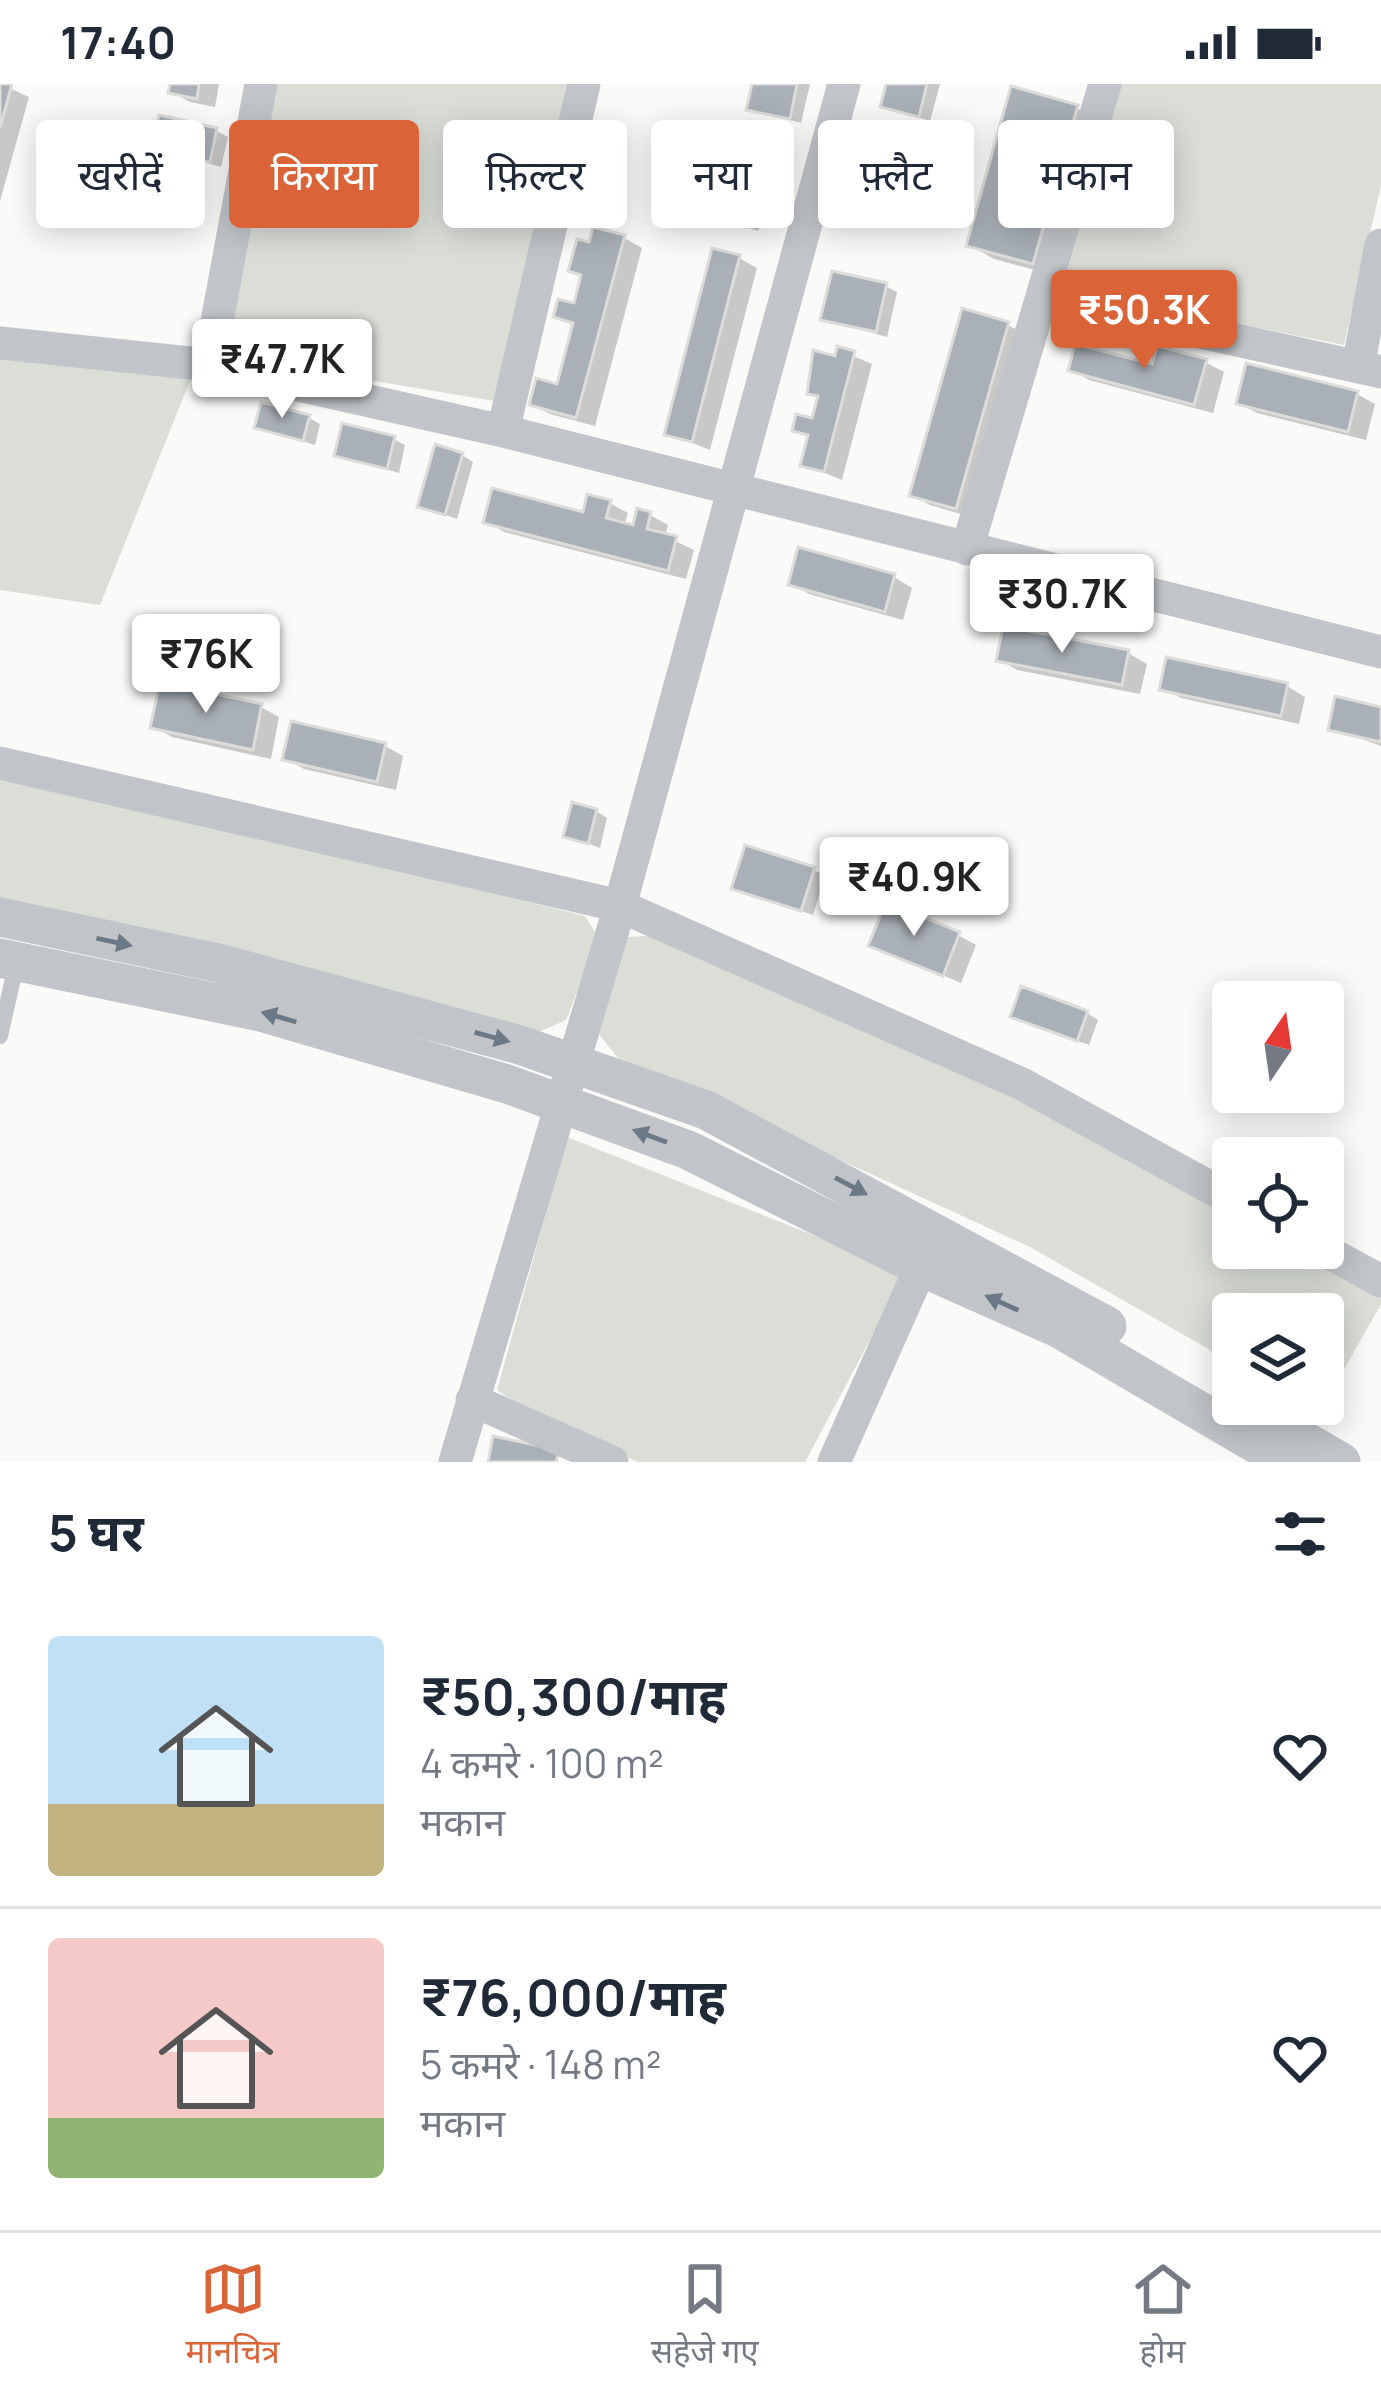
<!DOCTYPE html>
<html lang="hi">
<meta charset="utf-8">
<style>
body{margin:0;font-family:Manrope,"Noto Sans Devanagari",sans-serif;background:#f2f2f3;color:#1f2937;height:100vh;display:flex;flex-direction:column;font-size:45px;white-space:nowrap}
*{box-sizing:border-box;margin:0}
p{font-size:39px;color:#747a83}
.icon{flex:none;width:66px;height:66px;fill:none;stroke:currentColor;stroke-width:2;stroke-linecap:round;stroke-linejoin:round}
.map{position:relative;height:1378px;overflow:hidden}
.panel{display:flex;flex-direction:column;background:#fff;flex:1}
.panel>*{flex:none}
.hud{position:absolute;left:36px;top:36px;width:1311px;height:108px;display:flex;gap:24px}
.needle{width:78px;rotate:13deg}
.fabs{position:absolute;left:1212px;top:897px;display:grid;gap:24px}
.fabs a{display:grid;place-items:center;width:132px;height:132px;border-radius:12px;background:#fff;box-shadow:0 6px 30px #0003;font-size:60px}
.price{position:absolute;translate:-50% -102px;padding:0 27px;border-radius:12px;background:#fff;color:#222;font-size:39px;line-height:78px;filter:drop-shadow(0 3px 6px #0008)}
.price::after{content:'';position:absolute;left:50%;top:72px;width:36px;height:27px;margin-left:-18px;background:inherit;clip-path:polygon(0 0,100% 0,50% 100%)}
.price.on{background:#da6438;color:#fff}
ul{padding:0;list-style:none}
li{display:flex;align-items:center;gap:36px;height:300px;padding:0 48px}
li+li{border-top:3px solid #e0e1e3}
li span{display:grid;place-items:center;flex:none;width:336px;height:240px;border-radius:12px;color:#555}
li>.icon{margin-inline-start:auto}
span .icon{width:144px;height:144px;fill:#fffc;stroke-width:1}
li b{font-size:51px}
h2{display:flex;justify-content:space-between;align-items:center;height:144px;padding:0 48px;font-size:51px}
.tag{padding:0 42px;border-radius:12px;background:#fff;box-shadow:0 6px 30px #0003;font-size:42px;line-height:108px}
.tag.on{background:#da6438;color:#fff}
.status{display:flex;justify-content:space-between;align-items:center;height:84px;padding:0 60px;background:#fff;direction:ltr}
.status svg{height:33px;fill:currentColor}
.dock{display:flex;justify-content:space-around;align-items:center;height:168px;border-top:3px solid #e0e1e3;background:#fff;font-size:33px;color:#747a83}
.dock a{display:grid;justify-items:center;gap:6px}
.dock .on{color:#da6438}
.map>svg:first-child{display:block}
.green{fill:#daded7}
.shadow{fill:#0003}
.building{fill:#a9b0b7;stroke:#dcdcda;stroke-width:3}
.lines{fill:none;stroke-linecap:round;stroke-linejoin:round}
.service{stroke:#c1c5c9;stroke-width:16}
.minor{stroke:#c1c5c9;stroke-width:33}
.tertiary{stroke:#c1c5c9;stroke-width:39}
.oneway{fill:#6b7885}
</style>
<div class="status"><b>17:40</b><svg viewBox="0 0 49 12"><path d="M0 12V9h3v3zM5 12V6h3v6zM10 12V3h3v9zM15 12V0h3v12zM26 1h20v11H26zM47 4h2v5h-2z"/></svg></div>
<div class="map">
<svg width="1381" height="1378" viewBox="0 0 1381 1378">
<rect width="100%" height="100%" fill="#fafaf8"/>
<path class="green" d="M269,0H571L494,317L249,276L233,240Z
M1114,0H1381V102L1344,261L1055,203Z
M0,273L192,292L100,521L0,506Z
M0,685L585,832L598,853L566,936L530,952L0,818Z
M648,852L800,905L1233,1122V1164H1311L1381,1201V1220L1320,1328L1305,1320H1323V1230H1233V1279L1030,1163L618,974L599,950L627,853Z
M567,1053L906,1188L805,1378H638L549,1342L497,1306Z"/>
<path class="shadow" d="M0,0L29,13L0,117Z
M173,0H219L215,23L190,18L171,8Z
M755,0H810L801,39L750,24Z
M912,0H940L930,37L884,22Z
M1077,24L1101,38L1057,192L994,175L970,161Z
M216,47L228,53L221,83L154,64Z
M766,58L777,64L758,147L725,136Z
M624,154L642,164L595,342L550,330L532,320L559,304L575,243L557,232L576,223L584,193L571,186L591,162Z
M739,174L757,184L710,366L667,349Z
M885,202L897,208L887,253L824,235Z
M1008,241L1026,251L974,434L930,421L912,411Z
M839,266L872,280L842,396L803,380L810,354L796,345L814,338L820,314L811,308Z
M1205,278L1224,288L1213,329L1089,296L1071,285Z
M1357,310L1375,320L1366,356L1257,329L1239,319Z
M309,334L320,340L315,361L257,343Z
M393,355L405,361L399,389L338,370Z
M462,371L473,378L457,435L421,422Z
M609,419L628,429L624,442L635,445L650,431L668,441L665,452L694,466L686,495L504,448L486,437L585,432Z
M801,467L894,493L912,504L903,536L809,510L791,499Z
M1128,569L1147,580L1140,610L1017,586L999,575Z
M1287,602L1305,613L1299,640L1181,614L1163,604Z
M261,623L279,633L271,675L172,653L154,643Z
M1381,626V662L1331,644Z
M385,662L403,672L396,706L304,685L286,675Z
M596,727L607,734L600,764L566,751Z
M814,786L825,792L813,831L734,804Z
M958,851L976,861L961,899L872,861Z
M1087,929L1098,936L1089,961L1025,938Z"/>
<path class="building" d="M0,0H12L0,44Z
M170,0H199L197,15L168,9Z
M752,0H797L790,35L746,26Z
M886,0H927L919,33L880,23Z
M1011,2L1078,21L1033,180L966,162Z
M159,31L217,44L210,78L151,66Z
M743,49L767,55L746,143L722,137Z
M593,143L625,151L576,334L529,321L536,294L557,300L573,239L553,233L558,215L574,219L581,191L568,187L577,155L589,158Z
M712,164L740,171L692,358L664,351Z
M832,187L887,199L876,248L820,236Z
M962,224L1009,238L956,425L909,412Z
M1075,260L1152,280L1157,262L1207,275L1194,321L1068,287Z
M837,262L855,267L824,388L800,382L808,351L792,347L796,330L812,334L818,312L807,310L813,266L835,272Z
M1246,279L1358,307L1348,348L1236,320Z
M261,318L310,331L303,357L254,344Z
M342,339L395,352L387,385L334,372Z
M435,360L463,369L445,431L417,423Z
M492,404L583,428L587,410L611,416L606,434L633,441L637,424L651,428L647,445L677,452L668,487L483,439Z
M798,463L895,490L885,528L788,501Z
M1003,542L1129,566L1122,601L996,577Z
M1166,573L1288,599L1281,632L1159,606Z
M160,598L262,620L253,666L150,644Z
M1335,612L1381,623V658L1328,646Z
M291,637L386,659L377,698L282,676Z
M572,718L597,725L588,760L563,753Z
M745,761L815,783L801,827L731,805Z
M886,818L960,848L943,892L868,862Z
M1021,902L1088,927L1077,957L1010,933Z
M493,1352L559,1366L556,1378H488Z"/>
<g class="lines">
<path class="service" d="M0,952L17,877"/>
<path class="minor" d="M1042,213L1381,288
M0,259L209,281L503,347L1381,568
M209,281L261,0
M1358,283L1381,161
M503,347L584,0
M967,465L1105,0
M0,679L620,822L1022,1000L1233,1116
M1320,1164L1381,1197
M472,1316L612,1378
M455,1378L620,822L844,0
M834,1378L921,1183"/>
<path class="tertiary" d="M0,833L218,879L520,961L706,1026L1107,1242
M0,874L261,928L507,1000L688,1066L921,1183L1058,1244L1287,1378
M1261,1332L1341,1378"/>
</g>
<defs><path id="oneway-solid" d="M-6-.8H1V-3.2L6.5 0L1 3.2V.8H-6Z" transform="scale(3)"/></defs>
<g class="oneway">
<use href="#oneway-solid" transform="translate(114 858) rotate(12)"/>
<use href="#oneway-solid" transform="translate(279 933) rotate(-164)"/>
<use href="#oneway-solid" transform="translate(492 953) rotate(15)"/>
<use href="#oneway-solid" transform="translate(650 1052) rotate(-160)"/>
<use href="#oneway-solid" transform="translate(851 1102) rotate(28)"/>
<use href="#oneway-solid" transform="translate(1002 1219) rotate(-156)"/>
</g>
</svg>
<div class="fabs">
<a><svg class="needle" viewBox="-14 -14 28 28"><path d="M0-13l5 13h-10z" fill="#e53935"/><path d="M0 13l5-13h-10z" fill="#747a83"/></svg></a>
<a><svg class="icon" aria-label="locate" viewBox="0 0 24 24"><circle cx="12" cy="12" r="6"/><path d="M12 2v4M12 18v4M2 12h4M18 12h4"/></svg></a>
<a><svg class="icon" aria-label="layers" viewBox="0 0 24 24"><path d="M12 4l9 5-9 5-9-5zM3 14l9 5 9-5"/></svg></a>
</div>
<b class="price on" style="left:1144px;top:288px">₹50.3K</b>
<b class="price" style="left:282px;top:337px">₹47.7K</b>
<b class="price" style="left:1062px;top:572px">₹30.7K</b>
<b class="price" style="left:206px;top:632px">₹76K</b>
<b class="price" style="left:914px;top:855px">₹40.9K</b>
<div class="hud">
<a class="tag">खरीदें</a>
<a class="tag on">किराया</a>
<a class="tag">फ़िल्टर</a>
<a class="tag">नया</a>
<a class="tag">फ़्लैट</a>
<a class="tag">मकान</a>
</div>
</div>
<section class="panel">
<h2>5 घर<svg class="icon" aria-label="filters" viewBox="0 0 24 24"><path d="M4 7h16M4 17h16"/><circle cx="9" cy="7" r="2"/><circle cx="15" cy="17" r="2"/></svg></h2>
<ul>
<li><span style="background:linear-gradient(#bfe0f5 70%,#c2b280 0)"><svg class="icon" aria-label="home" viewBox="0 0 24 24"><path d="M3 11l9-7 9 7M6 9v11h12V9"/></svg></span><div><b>₹50,300/माह</b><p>4 कमरे · 100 m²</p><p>मकान</p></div><svg class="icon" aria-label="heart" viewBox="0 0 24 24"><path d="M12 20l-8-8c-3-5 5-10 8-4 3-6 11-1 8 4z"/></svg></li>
<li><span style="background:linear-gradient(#f6c9c9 75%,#8fb573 0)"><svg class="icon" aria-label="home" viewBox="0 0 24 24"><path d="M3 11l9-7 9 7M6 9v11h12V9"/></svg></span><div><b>₹76,000/माह</b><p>5 कमरे · 148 m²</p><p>मकान</p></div><svg class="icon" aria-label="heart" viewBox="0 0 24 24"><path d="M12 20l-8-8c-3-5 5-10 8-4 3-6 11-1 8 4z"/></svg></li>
</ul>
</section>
<nav class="dock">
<a class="on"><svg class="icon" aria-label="map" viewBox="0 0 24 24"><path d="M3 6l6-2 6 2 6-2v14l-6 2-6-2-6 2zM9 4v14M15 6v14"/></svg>मानचित्र</a>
<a><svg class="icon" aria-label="saved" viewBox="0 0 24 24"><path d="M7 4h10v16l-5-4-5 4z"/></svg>सहेजे गए</a>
<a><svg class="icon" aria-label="home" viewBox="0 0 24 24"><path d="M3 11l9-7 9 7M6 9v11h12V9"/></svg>होम</a>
</nav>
